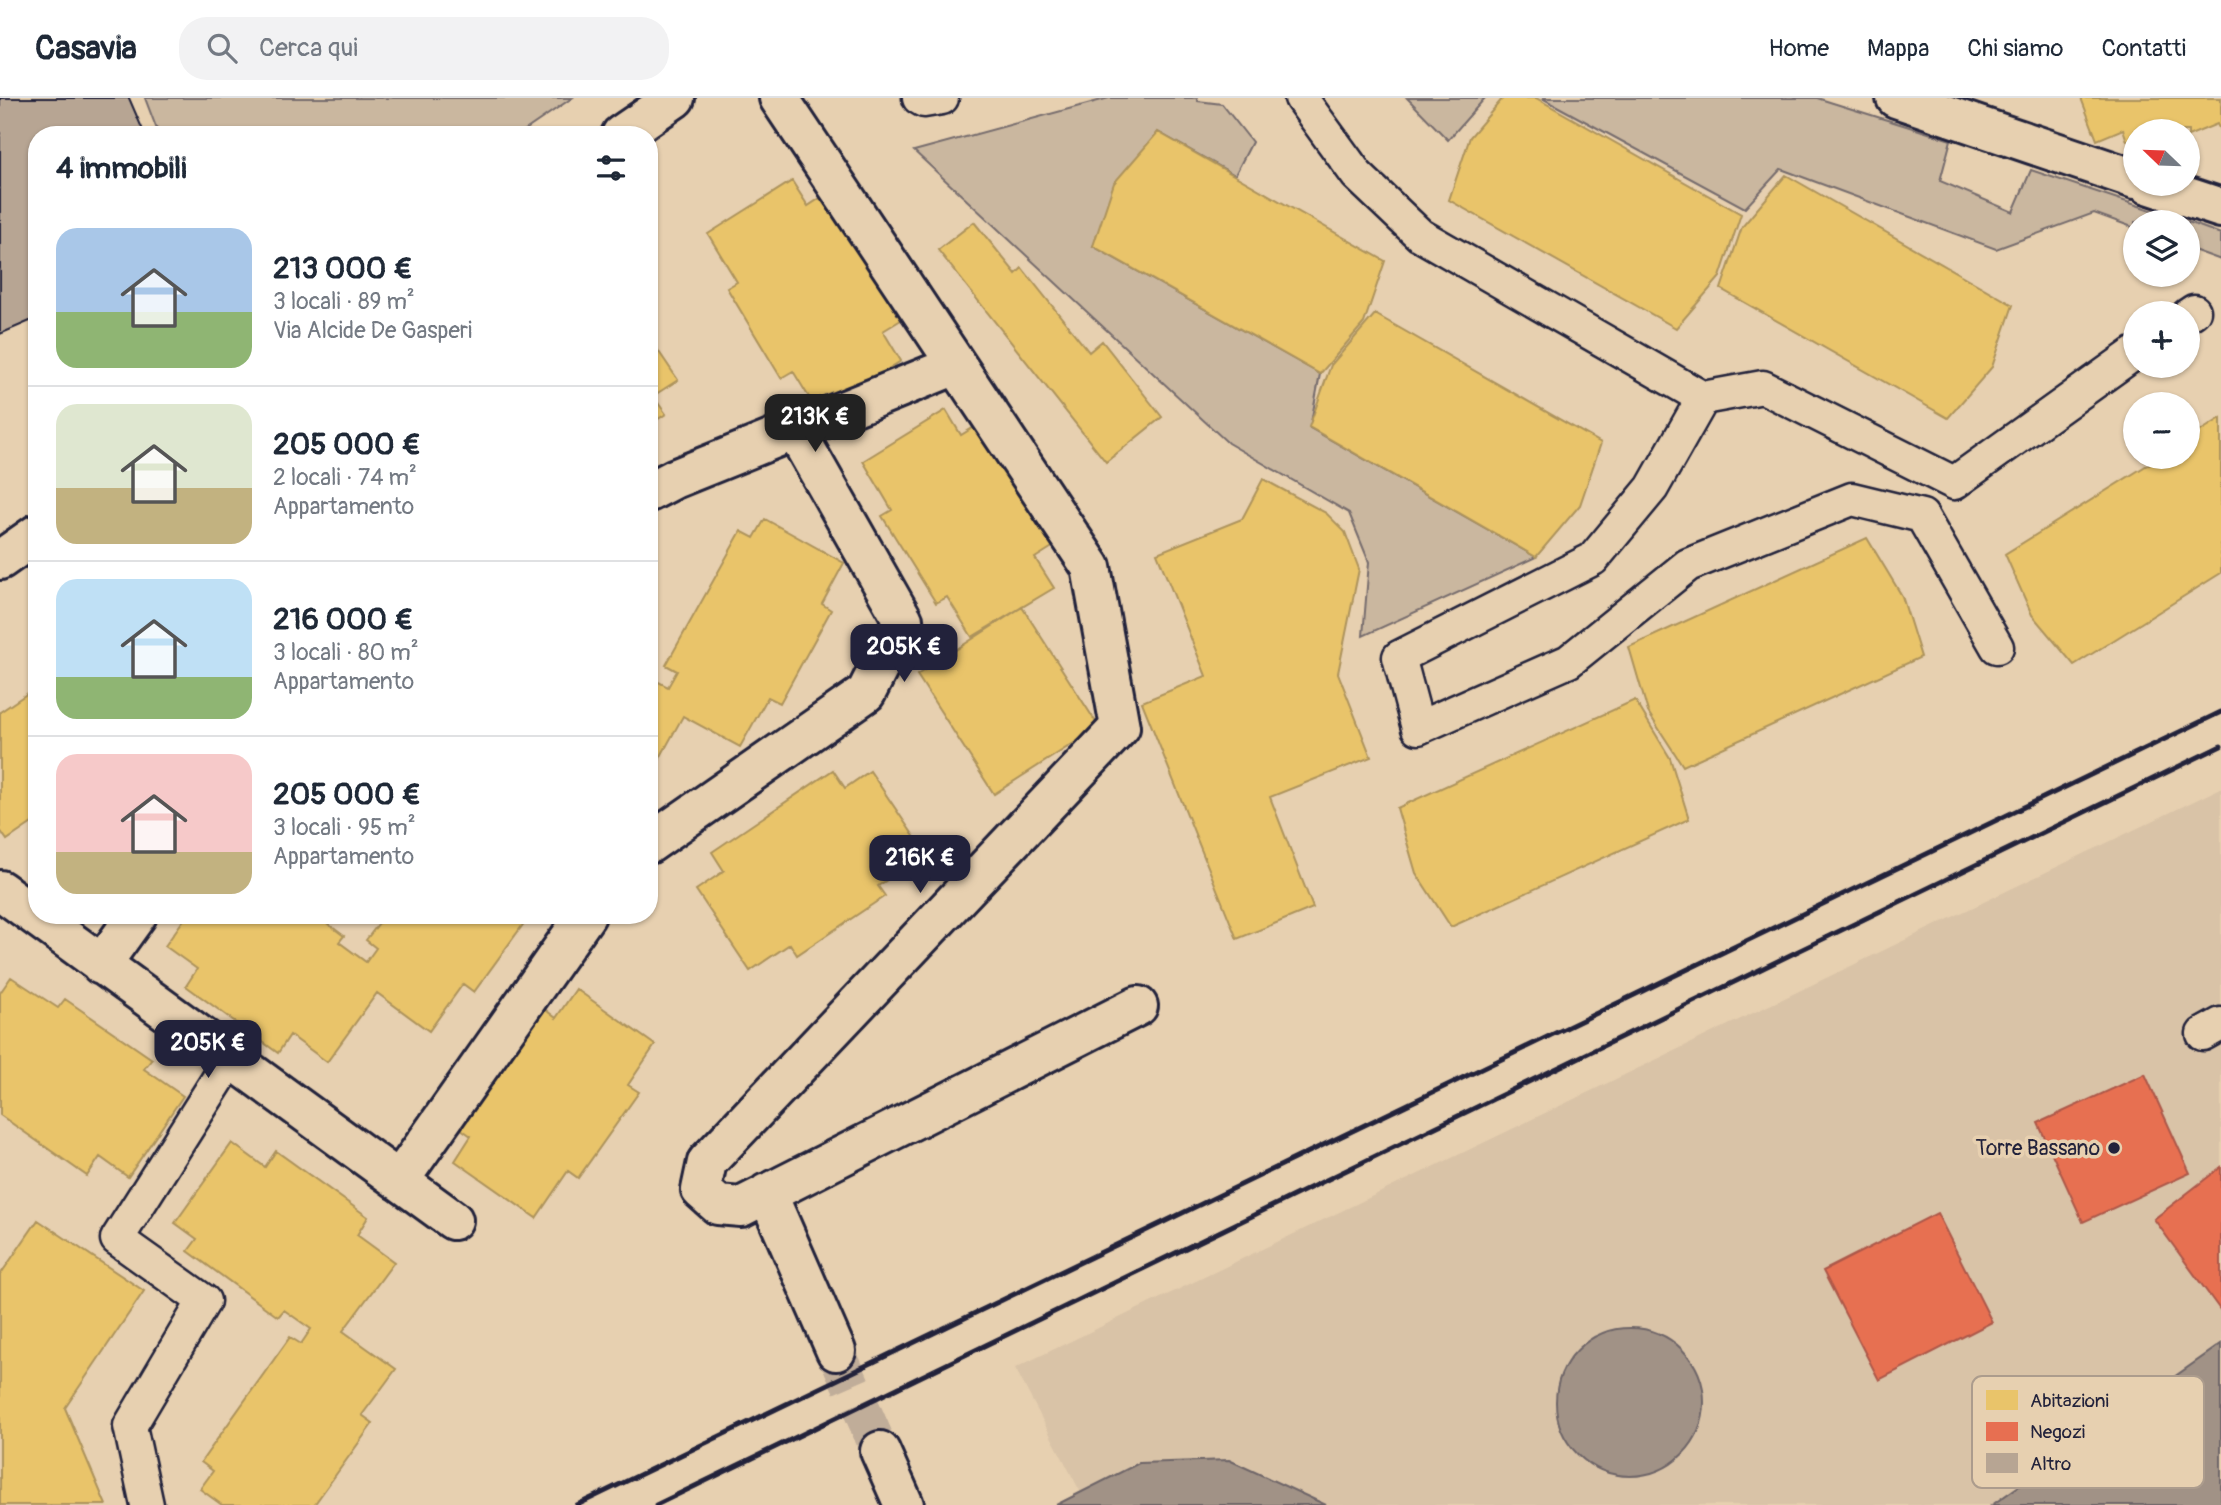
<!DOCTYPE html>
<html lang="it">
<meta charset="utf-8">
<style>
body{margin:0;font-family:Pangolin,sans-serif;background:#f2f2f3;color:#1f2937;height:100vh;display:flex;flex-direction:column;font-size:26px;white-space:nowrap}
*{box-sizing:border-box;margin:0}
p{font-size:23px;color:#747a83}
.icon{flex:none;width:38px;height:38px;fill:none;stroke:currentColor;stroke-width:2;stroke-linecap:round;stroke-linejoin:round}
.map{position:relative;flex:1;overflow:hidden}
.side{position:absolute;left:28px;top:28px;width:630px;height:798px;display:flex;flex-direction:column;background:#fff;border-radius:28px;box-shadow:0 2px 5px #0004}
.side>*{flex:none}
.needle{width:46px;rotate:293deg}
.buttons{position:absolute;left:2123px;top:21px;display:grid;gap:14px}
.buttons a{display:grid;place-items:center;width:77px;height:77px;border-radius:50%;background:#fff;box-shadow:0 2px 5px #0004;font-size:35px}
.price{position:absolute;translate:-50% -60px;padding:0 16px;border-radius:14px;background:#22223b;color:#fff;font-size:23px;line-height:46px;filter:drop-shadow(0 2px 4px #0008)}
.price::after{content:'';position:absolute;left:50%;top:42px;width:21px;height:16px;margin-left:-10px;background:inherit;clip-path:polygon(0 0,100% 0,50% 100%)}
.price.active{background:#222;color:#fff}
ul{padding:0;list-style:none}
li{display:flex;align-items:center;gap:21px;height:175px;padding:0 28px}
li+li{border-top:2px solid #e0e1e3}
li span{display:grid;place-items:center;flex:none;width:196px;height:140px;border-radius:21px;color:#555}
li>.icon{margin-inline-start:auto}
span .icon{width:84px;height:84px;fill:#fffc;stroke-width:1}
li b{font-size:30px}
h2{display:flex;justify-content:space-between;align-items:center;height:84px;padding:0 28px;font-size:30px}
header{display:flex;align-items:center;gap:42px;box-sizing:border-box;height:98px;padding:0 35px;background:#fff;border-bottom:2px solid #e0e1e3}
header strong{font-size:33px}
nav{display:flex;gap:38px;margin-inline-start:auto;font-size:24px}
.search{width:490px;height:63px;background:#f2f2f3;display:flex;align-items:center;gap:18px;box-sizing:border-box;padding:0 24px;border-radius:28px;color:#747a83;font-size:26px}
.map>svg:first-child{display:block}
.built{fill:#d9c3a7}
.green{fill:#cab79f;stroke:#766c6d;stroke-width:2}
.water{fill:#a19286;stroke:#6e6568;stroke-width:2}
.homes{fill:#e9c46a;stroke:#ad935c;stroke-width:2}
.shops{fill:#e76f51;stroke:#ac584a;stroke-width:2}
.building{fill:#b7a593;stroke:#22223b;stroke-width:2}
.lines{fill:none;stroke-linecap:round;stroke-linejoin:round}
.street-tunnel{stroke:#c0ad99;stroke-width:38;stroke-dasharray:38 19;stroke-linecap:butt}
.lane-casing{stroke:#22223b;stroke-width:37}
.street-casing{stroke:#22223b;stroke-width:44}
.secondary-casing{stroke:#22223b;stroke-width:44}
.lane{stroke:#e7d0b0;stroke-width:32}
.street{stroke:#e7d0b0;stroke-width:38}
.secondary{stroke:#e7d0b0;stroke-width:38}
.rail{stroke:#22223b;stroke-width:5}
.poi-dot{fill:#22223b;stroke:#e7d0b0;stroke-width:2.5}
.labels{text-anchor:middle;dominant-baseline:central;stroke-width:7;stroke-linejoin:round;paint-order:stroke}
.poi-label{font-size:21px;fill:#22223b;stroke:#e7d0b0;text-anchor:end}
.key{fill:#e7d0b0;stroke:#ac9c8d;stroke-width:2}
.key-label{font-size:19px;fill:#22223b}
</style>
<header>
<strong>Casavia</strong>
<div class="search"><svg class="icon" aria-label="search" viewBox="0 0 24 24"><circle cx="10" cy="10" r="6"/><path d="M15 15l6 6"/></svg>Cerca qui</div>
<nav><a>Home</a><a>Mappa</a><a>Chi siamo</a><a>Contatti</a></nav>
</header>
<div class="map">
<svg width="2221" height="1407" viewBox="0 0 2221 1407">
<rect width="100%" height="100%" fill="#e7d0b0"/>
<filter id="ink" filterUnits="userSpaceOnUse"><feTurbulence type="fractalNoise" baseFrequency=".0143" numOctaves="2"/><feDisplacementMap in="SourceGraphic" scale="14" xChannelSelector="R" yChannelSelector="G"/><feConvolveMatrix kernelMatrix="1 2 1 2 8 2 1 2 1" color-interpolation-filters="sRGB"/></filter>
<g filter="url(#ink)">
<path class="built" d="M2221,690V1246L1992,1407H1326L1229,1362L1139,1365L1081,1395L1015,1270Z"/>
<path class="green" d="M145,0H572L518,37H159Z
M1109,0H1197L1198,3L1222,6L1252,44L1235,77L1158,34L1093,148L1320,276L1310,330L1536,459L1363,538L1369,464L1349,415L1228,345L914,53Z
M1407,0H1485L1448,42Z
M1542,0H1817L1951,42L1940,83L2013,114L2031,72L2187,124H2135V130L2094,115L1996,151L1781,71L1745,110Z
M2188,124L2221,136V162L2188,150Z"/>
<path class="water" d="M1556 1304a74 74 0 1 1 148 0a74 74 0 1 1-148 0Z
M2221,1246V1407H1992Z
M1229,1362L1326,1407H1056L1139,1365Z"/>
<path class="homes" d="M1503,0H1536L1741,116L1720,179L1676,230L1449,102L1470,39Z
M2081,0H2221V34L2217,26L2188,38V33H2135V40L2127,43L2123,31L2097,42Z
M1158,34L1385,163L1364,225L1320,276L1093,148L1114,85Z
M1786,77L2013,207L1992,269L1948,320L1721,191L1742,129Z
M792,83L808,108L825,97L901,222L883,233L901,263L818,314L793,273L781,280L727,190L737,184L708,136Z
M974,124L1016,176L1022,170L1089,254L1102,243L1162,319L1106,364L938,152Z
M1375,216L1601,345L1580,407L1536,459L1309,329L1331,267Z
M649,239L678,282L653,298L666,316L649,327Z
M946,312L961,337L979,326L1054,448L1035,460L1054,490L972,539L947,499L936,505L882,418L892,412L863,363Z
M2221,320V475L2074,567L2032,517L2005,456L2160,359H2188V341Z
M1263,381L1326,415L1345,434L1359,471L1338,575L1371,659L1270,699L1313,810L1237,841L1142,604L1206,578L1157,455L1242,421Z
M765,421L844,465L822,506L831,512L780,605L768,599L740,649L683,618L649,680V579L668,589L677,573L666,567L741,433L754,440Z
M1867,440L1902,498L1921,559L1683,668L1648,614L1629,549Z
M1022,509L1099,629L994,696L917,577Z
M37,589V725L35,723L7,742L0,732V614Z
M1635,602L1670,660L1689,721L1451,829L1416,775L1397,710Z
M833,672L845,690L870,673L926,756L878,788L885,798L797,857L790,846L750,873L696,792L724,773L712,754Z
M187,817H316L344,838L339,844L366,864L376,850L366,842L385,817H530L474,894L463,886L429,933L377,895L327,964L290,937L278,955L186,888L197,871L165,848Z
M11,879L58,910L65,901L152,961L144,971L183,998L128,1079L100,1059L87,1078L0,1017V895Z
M576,891L655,947L628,987L639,994L578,1080L568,1073L536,1120L455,1063L471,1038L454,1026L538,906L556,920Z
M232,1045L265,1069L276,1053L368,1119L357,1137L394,1164L343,1233L396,1271L362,1317L373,1325L314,1407H222L200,1391L213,1373L201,1364L290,1239L301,1246L311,1231L284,1212L278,1219L188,1153L197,1141L175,1125Z
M38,1122L144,1193L65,1310L106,1407H0V1177Z"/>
<path class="shops" d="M2145,976L2190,1075L2083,1124L2038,1025Z
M2221,1069V1213L2154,1121Z
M1937,1115L1992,1224L1879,1282L1823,1173Z"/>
<path class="building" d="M0,0H129L145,37H37V220L0,236Z"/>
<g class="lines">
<path class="street-tunnel" d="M836,1253L880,1353"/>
<defs>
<path id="lane" d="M919,0L924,3L942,0
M1301,0L1357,77L1420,137L1703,300L1763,289L1954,385L2135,255
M2188,217L2194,213
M1703,300L1652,390L1593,461L1399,559L1418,630L1569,563L1688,467L1852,401L1922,418L1997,549
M2203,936L2221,926
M147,1407L130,1328L204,1203L117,1141L231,961"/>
<path id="street" d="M779,0L1091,469L1120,629L707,1064L701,1092L718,1107L741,1109L1138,908
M1896,0L2135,81
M2148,86L2221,110
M649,394L674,381L956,267
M649,746L866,595L903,522L795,332
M0,792L453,1122
M101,867L137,817
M399,1083L586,817
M767,1095L836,1253
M880,1353L904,1407"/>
<path id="secondary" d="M621,37L675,0
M0,462L37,436"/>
</defs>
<use href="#lane" class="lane-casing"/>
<use href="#street" class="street-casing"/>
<use href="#secondary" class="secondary-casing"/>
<use href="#lane" class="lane"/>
<use href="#street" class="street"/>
<use href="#secondary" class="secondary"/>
<path class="rail" d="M577,1407L2221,614
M656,1407L2221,648"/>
</g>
</g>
<circle class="poi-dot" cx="2114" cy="1050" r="7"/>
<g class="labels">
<g class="poi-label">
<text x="2100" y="1050">Torre Bassano</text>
</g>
</g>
<rect x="1972" y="1278" width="232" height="112" rx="10" class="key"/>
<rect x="1986" y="1292" width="32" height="20" fill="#e9c46a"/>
<rect x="1986" y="1324" width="32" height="19" fill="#e76f51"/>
<rect x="1986" y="1355" width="32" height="20" fill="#b7a593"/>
<g class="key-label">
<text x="2030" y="1309">Abitazioni</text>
<text x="2030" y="1340">Negozi</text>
<text x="2030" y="1372">Altro</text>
</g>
</svg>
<div class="buttons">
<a><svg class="needle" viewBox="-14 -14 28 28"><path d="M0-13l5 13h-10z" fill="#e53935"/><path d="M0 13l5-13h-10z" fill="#747a83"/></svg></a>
<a><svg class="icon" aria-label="layers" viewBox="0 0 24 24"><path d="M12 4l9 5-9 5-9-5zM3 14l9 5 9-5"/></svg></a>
<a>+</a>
<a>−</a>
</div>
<b class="price active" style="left:815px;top:356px">213K €</b>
<b class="price" style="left:904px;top:586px">205K €</b>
<b class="price" style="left:920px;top:797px">216K €</b>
<b class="price" style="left:208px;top:982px">205K €</b>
<section class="side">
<h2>4 immobili<svg class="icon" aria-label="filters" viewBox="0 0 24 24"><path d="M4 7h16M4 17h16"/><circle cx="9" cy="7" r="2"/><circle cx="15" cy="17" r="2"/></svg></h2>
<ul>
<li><span style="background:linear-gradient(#a9c7e8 60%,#8fb573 0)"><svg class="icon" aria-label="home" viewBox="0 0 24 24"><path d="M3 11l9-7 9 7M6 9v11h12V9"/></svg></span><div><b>213 000 €</b><p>3 locali · 89 m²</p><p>Via Alcide De Gasperi</p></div></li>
<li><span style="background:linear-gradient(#dfe7d0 60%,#c2b280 0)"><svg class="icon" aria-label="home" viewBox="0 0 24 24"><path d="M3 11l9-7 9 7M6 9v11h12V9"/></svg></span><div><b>205 000 €</b><p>2 locali · 74 m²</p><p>Appartamento</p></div></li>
<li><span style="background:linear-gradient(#bfe0f5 70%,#8fb573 0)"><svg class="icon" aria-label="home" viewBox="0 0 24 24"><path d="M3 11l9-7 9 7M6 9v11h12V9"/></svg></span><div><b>216 000 €</b><p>3 locali · 80 m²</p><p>Appartamento</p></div></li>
<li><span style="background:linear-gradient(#f6c9c9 70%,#c2b280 0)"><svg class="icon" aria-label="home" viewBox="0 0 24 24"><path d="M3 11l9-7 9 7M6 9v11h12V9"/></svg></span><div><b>205 000 €</b><p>3 locali · 95 m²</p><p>Appartamento</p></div></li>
</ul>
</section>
</div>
